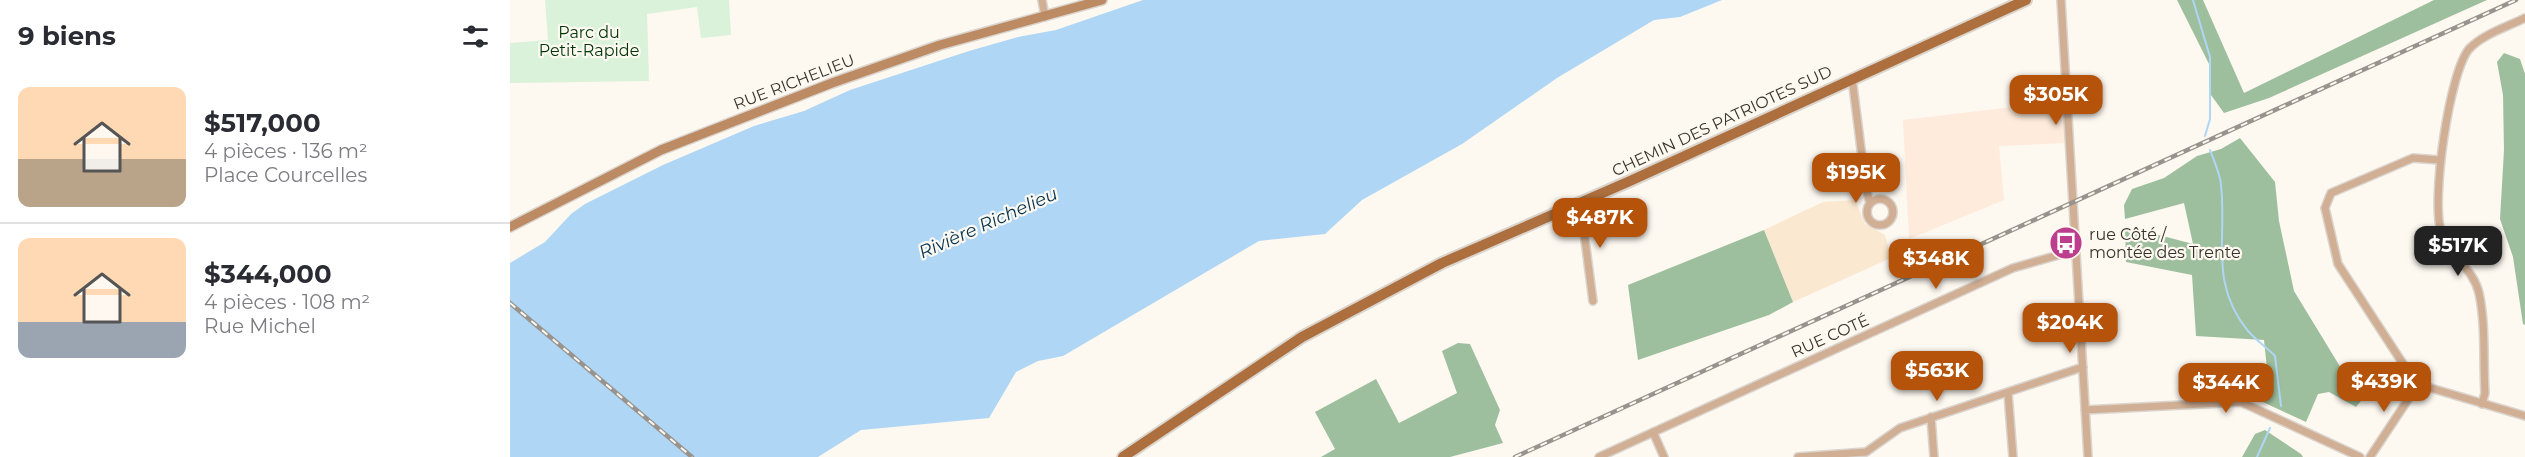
<!DOCTYPE html>
<html lang="fr">
<meta charset="utf-8">
<style>
body{margin:0;font-family:Montserrat,sans-serif;background:#f2f2f3;color:#2b2b33;height:100vh;display:flex;flex-direction:column;font-size:22px;white-space:nowrap}
*{box-sizing:border-box;margin:0}
p{font-size:20px;color:#7c7c81}
.icon{flex:none;width:33px;height:33px;fill:none;stroke:currentColor;stroke-width:2;stroke-linecap:round;stroke-linejoin:round}
.map{position:relative;flex:1;overflow:hidden}
.sheet{display:flex;flex-direction:column;background:#fff;width:510px}
.sheet>*{flex:none}
.price{position:absolute;translate:-50% -51px;padding:0 14px;border-radius:12px;background:#b45309;color:#fff;font-size:20px;line-height:39px;filter:drop-shadow(0 2px 3px #0008)}
.price::after{content:'';position:absolute;left:50%;top:36px;width:18px;height:14px;margin-left:-9px;background:inherit;clip-path:polygon(0 0,100% 0,50% 100%)}
.price.on{background:#222;color:#fff}
ul{padding:0;list-style:none}
li{display:flex;align-items:center;gap:18px;height:150px;padding:0 18px}
li+li{border-top:2px solid #e1e1e2}
li span{display:grid;place-items:center;flex:none;width:168px;height:120px;border-radius:12px;color:#555}
li>.icon{margin-inline-start:auto}
span .icon{width:72px;height:72px;fill:#fffc;stroke-width:1}
li b{font-size:26px}
h2{display:flex;justify-content:space-between;align-items:center;height:72px;padding:0 18px;font-size:26px}
main{display:flex;flex:1;min-height:0}
.map>svg:first-child{display:block}
.built{fill:#fbe8d0}
.industrial{fill:#feebdb}
.green{fill:#d9f2d9}
.forest{fill:#9ebf9e}
.water{fill:#afd6f5}
.lines{fill:none;stroke-linecap:round;stroke-linejoin:round}
.stream{stroke:#afd6f5;stroke-width:2}
.street-casing{stroke:#dad4cd;stroke-width:10}
.secondary-casing{stroke:#dad4cd;stroke-width:12}
.primary-casing{stroke:#dad4cd;stroke-width:14}
.street{stroke:#d1af95;stroke-width:7}
.secondary{stroke:#bc8a63;stroke-width:9}
.primary{stroke:#ac6f3d;stroke-width:10}
.rail-casing{stroke:#98938c;stroke-width:4.5}
.rail{stroke:#fdf8f0;stroke-width:2;stroke-dasharray:7;stroke-linecap:butt}
.labels{text-anchor:middle;dominant-baseline:central;stroke-width:4.5;stroke-linejoin:round;paint-order:stroke}
.park-label{font-size:16px;fill:#003508;stroke:#fdf8f0}
.street-label{font-size:16px;fill:#38322c;stroke:#fdf8f0}
.poi-label{font-size:16px;fill:#38322c;stroke:#fdf8f0;text-anchor:start}
.water-label{font-size:18px;font-style:italic;fill:#023351;stroke:#fdf8f0}
</style>
<main>
<section class="sheet">
<h2>9 biens<svg class="icon" aria-label="filters" viewBox="0 0 24 24"><path d="M4 7h16M4 17h16"/><circle cx="9" cy="7" r="2"/><circle cx="15" cy="17" r="2"/></svg></h2>
<ul>
<li><span style="background:linear-gradient(#ffd9b3 60%,#b9a48a 0)"><svg class="icon" aria-label="home" viewBox="0 0 24 24"><path d="M3 11l9-7 9 7M6 9v11h12V9"/></svg></span><div><b>$517,000</b><p>4 pièces · 136 m²</p><p>Place Courcelles</p></div></li>
<li><span style="background:linear-gradient(#ffd9b3 70%,#9aa5b1 0)"><svg class="icon" aria-label="home" viewBox="0 0 24 24"><path d="M3 11l9-7 9 7M6 9v11h12V9"/></svg></span><div><b>$344,000</b><p>4 pièces · 108 m²</p><p>Rue Michel</p></div></li>
</ul>
</section>
<div class="map">
<svg width="2015" height="457" viewBox="0 0 2015 457">
<rect width="100%" height="100%" fill="#fdf8f0"/>
<path class="built" d="M1345,200L1355,224L1375,235L1381,258L1283,302L1254,230L1313,202Z"/>
<path class="industrial" d="M1553,101L1555,143L1489,146L1494,200L1399,239L1393,120Z"/>
<path class="green" d="M35,0H219L221,35L191,38L187,7L137,14L139,81L0,83V43L38,40Z"/>
<path class="forest" d="M1667,0H1693L1734,93L1924,0H1977L1759,98L1714,113L1701,95L1700,66Z
M1994,53L2010,59L2015,74V325L2013,324L2003,257L1990,219L1994,150L1993,95L1987,62Z
M1730,138L1765,182L1769,221L1784,291L1851,401L1846,407L1819,392L1808,394L1796,422L1753,402L1759,388L1754,340L1686,336L1682,275L1616,262L1615,226L1683,244L1674,203L1615,219L1614,205L1622,189L1654,178L1687,156L1711,149Z
M1254,230L1283,302L1259,315L1128,360L1118,285Z
M948,343L960,344L990,410L985,425L993,443L940,457H811L825,449L805,412L866,379L889,423L947,393L932,351Z
M1755,430L1791,454L1793,457H1732L1745,434Z"/>
<path class="water" d="M633,0H1212L1170,17L1144,20L1047,78L952,144L852,200L815,234L749,241L553,356L528,361L506,372L479,418L351,430L308,457H0V263L35,242L61,214L75,204L153,165L244,126L294,111L340,90L459,51L508,37L546,30Z"/>
<g class="lines">
<path class="stream" d="M1683,0L1700,57V119L1695,136
M1700,150C1704,161 1710,173 1711,185C1717,239 1699,283 1738,331C1746,340 1757,348 1765,356L1771,406
M1747,457L1760,428"/>
<defs>
<path id="street" d="M532,0L535,17
M1551,0L1578,457
M1342,78L1356,188L1360,203
M1929,160L1903,158L1821,193L1815,208L1828,264L1901,376L1914,386L2015,416
M1357 212a13 13 0 1 1 26 0a13 13 0 1 1-26 0Z
M1070,202L1083,301
M1498,393L1503,457
M1972,404L1975,393C1973,361 1976,325 1969,293C1963,268 1939,255 1931,231C1921,201 1939,73 1959,49C1973,34 1997,27 2015,18
M1575,410L1731,402L1850,457
M1421,417L1424,457
M1143,432L1154,457
M1089,457L1503,268L1566,250
M1288,457L1356,452L1390,428L1573,367
M1860,457L1909,383"/>
<path id="secondary" d="M0,227L151,150L322,83L430,45L592,0"/>
<path id="primary" d="M613,457L792,337L932,263L1120,181L1516,0"/>
</defs>
<use href="#street" class="street-casing"/>
<use href="#secondary" class="secondary-casing"/>
<use href="#primary" class="primary-casing"/>
<use href="#street" class="street"/>
<use href="#secondary" class="secondary"/>
<use href="#primary" class="primary"/>
<defs>
<path id="rail" d="M0,303L182,457
M1005,457L2006,0"/>
</defs>
<use href="#rail" class="rail-casing"/>
<use href="#rail" class="rail"/>
</g>
<defs>
<symbol id="bus-disc" viewBox="-11 -11 22 22"><circle r="9.5" fill="#bc3e8c" stroke="#fdf8f0"/><path d="M-5-6H5V4H4V6H2V4H-2V6H-4V4H-5ZM-3.5-4V0h7V-4ZM-3.5 1.2v1.5H-2V1.2ZM2 1.2v1.5H3.5V1.2Z" fill="#fff"/></symbol>
</defs>
<g fill-rule="evenodd">
<use href="#bus-disc" x="1537" y="224" width="38" height="38"/>
</g>
<g class="labels">
<g class="park-label">
<text x="79" y="32">Parc du<tspan x="79" dy="18">Petit-Rapide</tspan></text>
</g>
<g class="street-label">
<text transform="translate(284 82) rotate(-21)">RUE RICHELIEU</text>
<text transform="translate(1212 121) rotate(-25)">CHEMIN DES PATRIOTES SUD</text>
<text transform="translate(1320 336) rotate(-24)">RUE COTÉ</text>
</g>
<g class="poi-label">
<text x="1579" y="234">rue Côté /<tspan x="1579" dy="18">montée des Trente</tspan></text>
</g>
<g class="water-label">
<text transform="translate(478 223) rotate(-24)">Rivière Richelieu</text>
</g>
</g>
</svg>
<b class="price" style="left:1546px;top:126px">$305K</b>
<b class="price" style="left:1346px;top:204px">$195K</b>
<b class="price" style="left:1090px;top:249px">$487K</b>
<b class="price on" style="left:1948px;top:277px">$517K</b>
<b class="price" style="left:1426px;top:290px">$348K</b>
<b class="price" style="left:1560px;top:354px">$204K</b>
<b class="price" style="left:1427px;top:402px">$563K</b>
<b class="price" style="left:1874px;top:413px">$439K</b>
<b class="price" style="left:1716px;top:414px">$344K</b>
</div>
</main>
